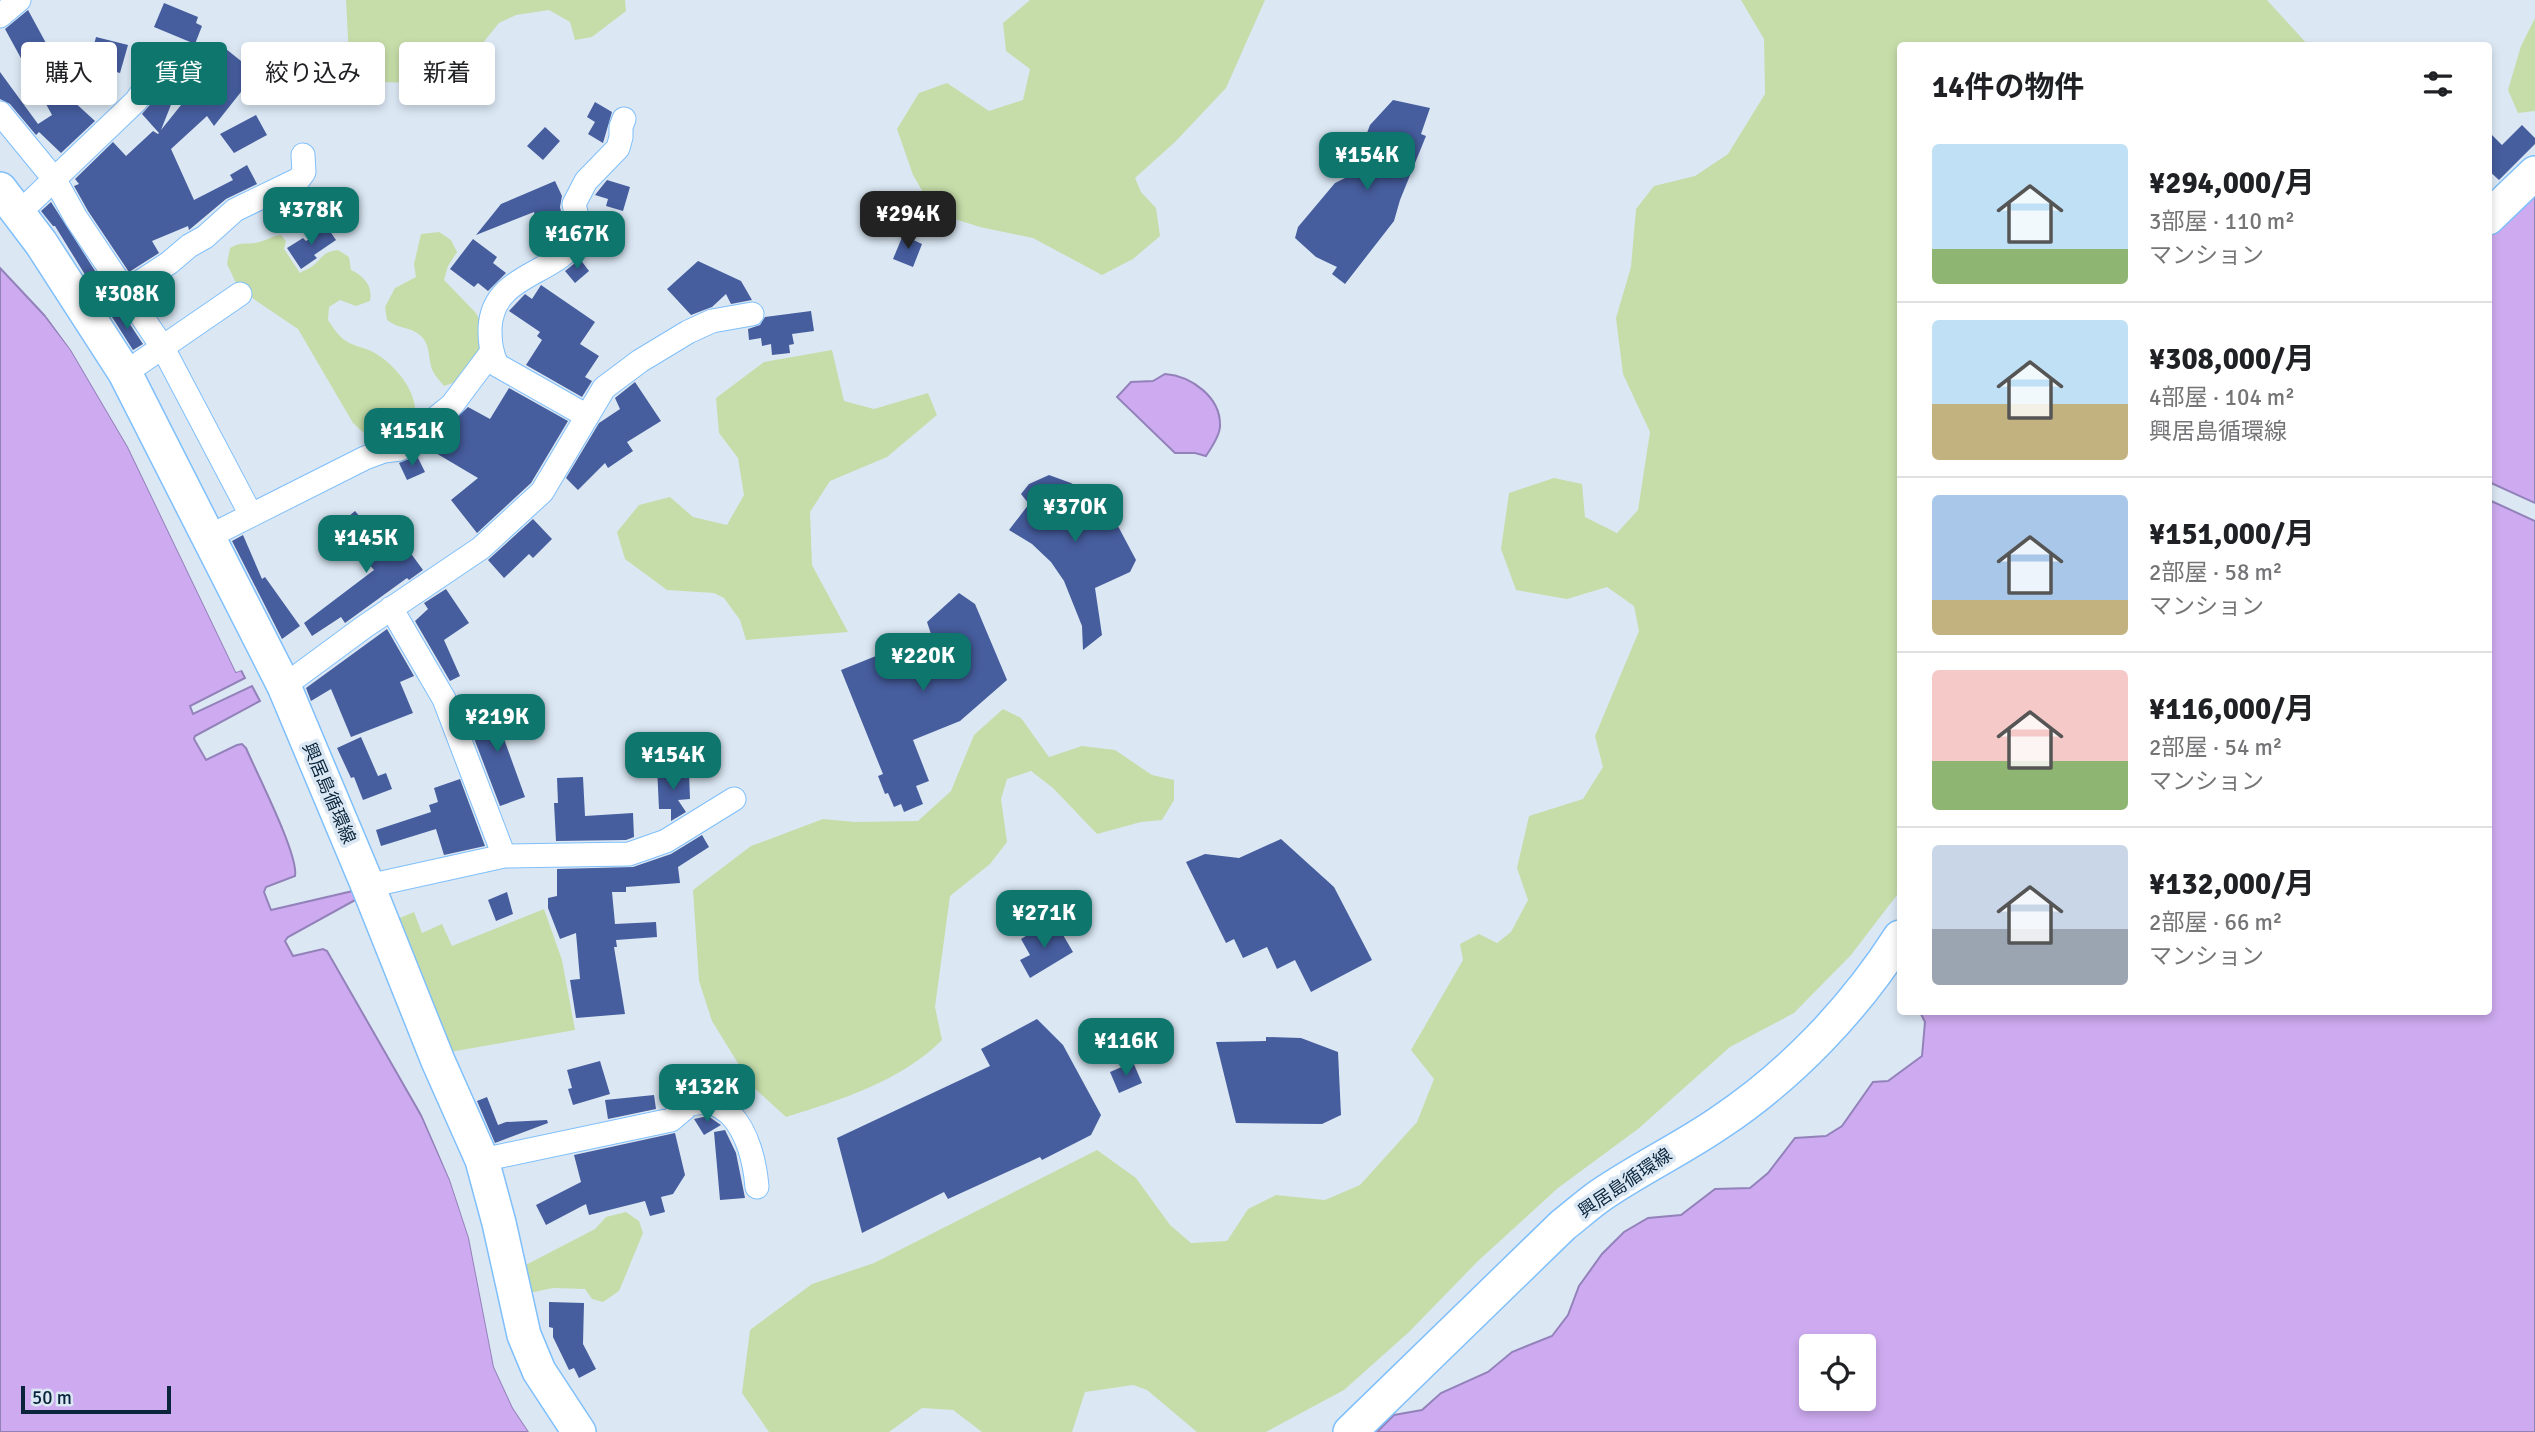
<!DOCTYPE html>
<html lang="ja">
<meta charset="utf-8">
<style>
body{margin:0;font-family:Signika,"Noto Sans JP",sans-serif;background:#f2f2f2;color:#202124;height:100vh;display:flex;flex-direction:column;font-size:26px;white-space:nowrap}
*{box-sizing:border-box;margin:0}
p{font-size:23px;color:#757577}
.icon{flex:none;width:38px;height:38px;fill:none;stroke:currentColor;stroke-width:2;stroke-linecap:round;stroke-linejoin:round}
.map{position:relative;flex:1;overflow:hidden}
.details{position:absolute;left:1897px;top:42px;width:595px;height:973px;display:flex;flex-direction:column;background:#fff;border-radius:7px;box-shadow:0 4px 10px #0003}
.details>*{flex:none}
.top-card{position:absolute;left:21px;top:42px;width:665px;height:63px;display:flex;gap:14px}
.tools{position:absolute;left:1799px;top:1334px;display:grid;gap:14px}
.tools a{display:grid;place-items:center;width:77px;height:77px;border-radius:7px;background:#fff;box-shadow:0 4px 10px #0003;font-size:35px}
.scale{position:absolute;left:21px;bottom:18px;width:150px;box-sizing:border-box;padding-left:7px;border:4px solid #09243b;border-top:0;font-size:19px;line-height:24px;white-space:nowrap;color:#09243b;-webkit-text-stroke:5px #dbe8f4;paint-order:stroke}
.price{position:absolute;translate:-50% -60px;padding:0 16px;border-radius:14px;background:#0f766e;color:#fff;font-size:23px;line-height:46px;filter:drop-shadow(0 2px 4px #0008)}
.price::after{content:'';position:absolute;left:50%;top:42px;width:21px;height:16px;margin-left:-10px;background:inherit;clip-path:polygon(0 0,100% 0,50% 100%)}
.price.active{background:#222;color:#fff}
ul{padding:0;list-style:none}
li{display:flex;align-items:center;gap:21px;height:175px;padding:0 35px}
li+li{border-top:2px solid #e0e0e0}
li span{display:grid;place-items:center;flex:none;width:196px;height:140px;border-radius:7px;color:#555}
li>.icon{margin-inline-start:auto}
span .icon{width:84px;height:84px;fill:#fffc;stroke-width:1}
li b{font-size:30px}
h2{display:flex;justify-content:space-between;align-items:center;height:84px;padding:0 35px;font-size:30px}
.pill{padding:0 24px;border-radius:7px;background:#fff;box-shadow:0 4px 10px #0003;font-size:24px;line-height:63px}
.pill.active{background:#0f766e;color:#fff}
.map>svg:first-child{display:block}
.green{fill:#c6dda9}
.water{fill:#ceabf0;stroke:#9382ba;stroke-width:2;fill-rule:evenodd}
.pier{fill:#dbe8f4}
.building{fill:#465d9e}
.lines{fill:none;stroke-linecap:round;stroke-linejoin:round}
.minor-casing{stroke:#7fbffb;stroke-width:25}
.secondary-casing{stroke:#7fbffb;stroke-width:36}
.minor{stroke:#fff;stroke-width:23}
.secondary{stroke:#fff;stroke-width:33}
.labels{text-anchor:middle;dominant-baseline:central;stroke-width:7;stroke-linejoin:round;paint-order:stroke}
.street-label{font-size:18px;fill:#09243b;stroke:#dbe8f4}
</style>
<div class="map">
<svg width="2535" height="1432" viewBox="0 0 2535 1432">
<rect width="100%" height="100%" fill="#dbe8f4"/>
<path class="green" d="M346,0H625L626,11L592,37L575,40L570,22L549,10L516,15L499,23L469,60L426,83L373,82L349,58Z
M1030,0H1265L1226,88L1175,142L1135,178L1141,192L1156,208L1160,236L1133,259L1102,275L1033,238L980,227L935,213L913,175L897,129L919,93L947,83L989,111L1023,100L1030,69L1006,51L1003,23Z
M1741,0H2267L2308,45L1900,46V891L1851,955L1794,1013L1730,1047L1638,1129L1558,1188L1478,1261L1409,1332L1344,1390L1266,1432H1197L1147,1390L1133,1385L1085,1392L1072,1432H982L953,1410L922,1408L889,1432H769L742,1393L750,1330L812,1284L874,1263L1097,1150L1136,1178L1170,1225L1191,1243L1227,1241L1248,1209L1276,1195L1325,1200L1360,1185L1417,1122L1434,1079L1411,1050L1463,960L1460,944L1479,934L1497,943L1511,932L1528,900L1517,868L1529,816L1583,799L1603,767L1595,736L1639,631L1634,606L1607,587L1567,599L1516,590L1501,549L1509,493L1554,478L1582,484L1585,517L1617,533L1638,510L1650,432L1623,374L1616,318L1631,267L1636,209L1654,186L1695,176L1728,154L1765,94L1764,39Z
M2535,18V111L2518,113L2508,90L2521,46Z
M439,232L451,240L457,252L448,266L444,280L475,312L481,321L482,348L456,382L444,386C441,382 436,377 434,373C427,361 432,347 421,336C410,326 398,329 387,320L385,307L395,288L416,277L414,264L421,234Z
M281,235L286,241L284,249L300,273C305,270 313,267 317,262C325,254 325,252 338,250L349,257L351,270C364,276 373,286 370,301L356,306L340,300L329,307L328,320C333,327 338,336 346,341C353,346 363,347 371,351C397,364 429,403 409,431L395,434L366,435L353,423L298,329L255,300L236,283L227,264L230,248C244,240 247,246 259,242C267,240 272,236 281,235Z
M832,350L844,401L874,409L928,393L937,415L887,457L830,481L810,512L812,565L848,632L746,640L740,620L724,598L714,593L667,590L625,559L617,532L639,505L670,497L693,517L727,525L744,495L738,458L719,433L716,398L764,362Z
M1003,709L1021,718L1049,757L1082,746L1115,750L1152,775L1174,780V800L1162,820L1141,822L1097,834L1053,788L1031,771L1007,779L1001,799L1007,842L990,864L950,896L935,1007L942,1040C901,1081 841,1100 786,1117L752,1086L712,1021L699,981L693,890L751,846L823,819L855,822L918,821L951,791L974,735Z
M544,909L562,960L575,1030L444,1053L390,922L414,912L422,933L442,924L452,946Z
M626,1212L639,1221L643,1233L619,1291L603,1302L592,1299L585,1289L553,1288L525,1294L518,1269L595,1229L606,1217Z"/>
<path class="water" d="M2535,185V503L2489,482V235Z
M0,268L45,316L71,350L128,447L236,672L241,670L245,678L190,706L193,714L252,686L260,701L195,736L194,739L206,760L237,745L242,744L246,748C256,772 299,855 295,876L266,887L264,892L271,910L353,891L357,899L288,937L285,941L293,956L323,949L327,951L422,1117L450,1180L469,1238L494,1367L513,1408L529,1432H0Z
M1165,374C1191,376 1221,397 1220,426C1220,436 1211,448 1206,456L1195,453H1175L1117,397L1131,382L1153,381Z
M2489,500L2535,521V1432H1377L1394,1415L1422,1410L1441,1393L1488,1372L1512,1352L1552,1336L1568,1315L1579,1286L1602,1254L1624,1232L1648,1218L1681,1215L1715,1189L1750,1188L1768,1173L1795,1138L1826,1136L1842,1126L1873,1082L1888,1081L1922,1056L1925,1022L1920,1012H2488ZM1811,1346H1864V1398H1811Z"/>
<path class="pier" d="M33,298L74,348L131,446L238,668L245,669L236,672L128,447L71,350Z
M413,1094L454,1178L473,1237L497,1366L516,1406L532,1432H529L513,1408L494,1367L469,1238L450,1180Z"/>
<path class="building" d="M164,3L198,17L196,23L202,26L195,44L154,27Z
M28,10L59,67L72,61L84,75L75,83L81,90L71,99L95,121L61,153L39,132L36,135L10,104L0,99V72L38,124L52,115L5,29Z
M96,37L128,45L120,73L89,64Z
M226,49L256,73L214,126L207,116L171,149L194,200L233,180L230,175L247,165L257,184L226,199L189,230L188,226L152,241L159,253L129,272L88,211L74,186L79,184L75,179L113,142L126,156L153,131L158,134L159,133L142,114L154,100L157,103L180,82L161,130Z
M1393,100L1430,108L1421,134L1426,136L1400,200L1394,221L1345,284L1332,274L1337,267L1316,257L1295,238L1298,227L1335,183L1351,175L1370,125Z
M595,102L612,112L603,143L588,134L595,122L587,117Z
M256,115L267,135L234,153L220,134Z
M2522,125L2535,138V144L2499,180L2488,170V131L2502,145Z
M545,127L560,141L543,160L527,146Z
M607,180L630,187L623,211L606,206L608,199L595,195Z
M555,181L562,196L560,207L566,232L560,239L541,241L534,212L476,235L501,204Z
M51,202L106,288L97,294L55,226H53L41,211Z
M327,227L336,240L314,255L317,258L301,269L287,248L303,238L306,241Z
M903,235L922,244L913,267L893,259Z
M473,239L497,257L493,263L506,273L488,291L478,283L474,287L450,269Z
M580,259L589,271L575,283L565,271Z
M698,261L741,281L752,300L731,304L726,294L712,307L691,315L667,289Z
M541,285L595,322L580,344L599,356L585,377L592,381L582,397L526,365L542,340L537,336L540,332L509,311L525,294L532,299Z
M121,311L143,344L133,350L112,317Z
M811,311L814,331L792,334L794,344L789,345L790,353L772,355L771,344L762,346L761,338L749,340L748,329L760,325L765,317Z
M635,382L661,421L627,442L633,451L608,468L605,463L578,490L566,478L599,423L620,409L615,398Z
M509,388L568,421L531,483L477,533L451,500L478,478L429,449L436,444L446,428L468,407L490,419Z
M417,456L425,472L407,480L399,463Z
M1049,475L1071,483L1091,495L1106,510L1119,528L1136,560L1130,572L1095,588L1102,635L1083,650L1082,626L1064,581L1051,562L1032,544L1009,530L1029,504L1021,494L1029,484Z
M355,511L391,554L404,544L423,570L409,580L407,578L345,623L341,617L312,636L304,623L374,570L336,527Z
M533,519L552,539L533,558L529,554L504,578L488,560Z
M243,535L262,579L265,577L300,626L282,639L232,541Z
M446,589L469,623L444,640L460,676L450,681L415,621L428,609L424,603Z
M959,593L975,604L1007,680L960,721L913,740L929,781L916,786L923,804L904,812L901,804L894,807L888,793L885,794L878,776L883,774L841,670L931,634L927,622Z
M387,629L414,676L400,682L413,713L351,737L331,689L311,701L306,688Z
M502,706L514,734L504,739L525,797L500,806L467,720Z
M361,737L378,776L386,773L392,789L363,800L354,777L351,778L337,748Z
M657,767L661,774L689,772L690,799L678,800L686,812L671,821V809H659Z
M583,777L585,816L633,813L634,837L626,840L556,841L554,803H558L557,778Z
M460,779L485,846L444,855L436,829L381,846L376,830L431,812L429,805L438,802L434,788Z
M702,835L709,847L678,867L680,883L626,887V892H612L615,924L656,922L657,937L616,940L617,947H614L625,1014L576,1018L570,980L580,979L576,933L560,939L548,908V898L557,896V869L633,867L671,854Z
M1281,839L1334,887L1372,960L1311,992L1295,960L1277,969L1267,947L1243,958L1234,939L1226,943L1186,862L1205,854L1239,858Z
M507,892L513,914L496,921L488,900Z
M1042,926L1048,935L1059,928L1073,952L1030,978L1020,960L1030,955L1021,939Z
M1037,1019L1063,1045L1101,1115L1091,1135L1042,1160L1040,1157L948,1199L944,1192L862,1233L837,1138L990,1066L981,1049Z
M1266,1037L1301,1038L1338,1052L1341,1115L1322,1124L1236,1123L1216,1042L1266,1041Z
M600,1061L610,1094L573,1105L568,1089L572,1088L567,1070Z
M1133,1062L1142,1083L1119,1093L1110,1072Z
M654,1095L656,1109L608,1119L605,1100Z
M487,1097L498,1125L506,1122L547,1120L548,1123L495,1143L477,1101Z
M708,1116L721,1125L704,1135L694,1119Z
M725,1130L736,1153L745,1198L720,1200L714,1132Z
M675,1133L685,1175L673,1194L661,1197L665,1212L650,1216L645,1201L589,1215L586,1204L546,1225L536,1205L581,1182L574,1155Z
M549,1302L584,1303L583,1344L596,1369L579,1378L574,1368L569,1370L553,1337V1328L549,1327Z"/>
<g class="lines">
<defs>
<path id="minor" d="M0,16L19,0
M0,113L55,180L76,218L163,348L251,515
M19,213L136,101L156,72
M88,316L169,263L189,246L205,237L235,210L299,179L304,172L303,155
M125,373L240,294
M587,416L497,365C491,352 490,342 490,328C493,272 556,277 581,235L574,204L586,181L618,148L621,137V127L624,119
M208,537L365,458L384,451L400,449L424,436L436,418L452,405L491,353
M391,608L444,699L504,856
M284,686L364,627L481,548L542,492L604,388L640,361L688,332L712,321L752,314
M368,886L504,856L629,854L666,841L734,799
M482,1160L671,1120L690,1104L711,1101C717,1105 724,1109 730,1114C748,1132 755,1163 757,1187"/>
<path id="secondary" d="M0,189L41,243L125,373L284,686L368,886L438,1061L482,1160L499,1223L524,1335L539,1371L579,1432
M2488,218L2535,173
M1350,1432L1563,1225C1576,1215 1588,1204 1601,1195C1639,1169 1681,1149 1719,1123C1791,1075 1854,1009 1900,937"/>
</defs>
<use href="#minor" class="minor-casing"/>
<use href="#secondary" class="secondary-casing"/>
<use href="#minor" class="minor"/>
<use href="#secondary" class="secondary"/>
</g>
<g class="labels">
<g class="street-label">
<text transform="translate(329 793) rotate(67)">興居島循環線</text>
<text transform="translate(1625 1183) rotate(-34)">興居島循環線</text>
</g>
</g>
</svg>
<div class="tools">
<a><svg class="icon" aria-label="locate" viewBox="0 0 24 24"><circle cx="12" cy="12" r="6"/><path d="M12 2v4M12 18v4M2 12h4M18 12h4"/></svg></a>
</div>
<div class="scale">50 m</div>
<b class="price" style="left:1367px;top:192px">¥154K</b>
<b class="price" style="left:311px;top:247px">¥378K</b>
<b class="price active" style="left:908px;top:251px">¥294K</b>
<b class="price" style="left:577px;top:271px">¥167K</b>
<b class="price" style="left:127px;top:331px">¥308K</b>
<b class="price" style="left:412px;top:468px">¥151K</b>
<b class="price" style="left:1075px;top:544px">¥370K</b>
<b class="price" style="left:366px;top:575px">¥145K</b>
<b class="price" style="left:923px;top:693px">¥220K</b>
<b class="price" style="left:497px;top:754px">¥219K</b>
<b class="price" style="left:673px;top:792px">¥154K</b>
<b class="price" style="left:1044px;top:950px">¥271K</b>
<b class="price" style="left:1126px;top:1078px">¥116K</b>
<b class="price" style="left:707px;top:1124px">¥132K</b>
<div class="top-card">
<a class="pill">購入</a>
<a class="pill active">賃貸</a>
<a class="pill">絞り込み</a>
<a class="pill">新着</a>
</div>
<section class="details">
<h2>14件の物件<svg class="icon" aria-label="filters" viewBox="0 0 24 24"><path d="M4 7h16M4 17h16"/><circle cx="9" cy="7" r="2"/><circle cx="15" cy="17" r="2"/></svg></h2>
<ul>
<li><span style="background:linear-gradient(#bfe0f5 75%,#8fb573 0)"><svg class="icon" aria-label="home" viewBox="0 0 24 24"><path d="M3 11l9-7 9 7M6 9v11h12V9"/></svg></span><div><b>¥294,000/月</b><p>3部屋 · 110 m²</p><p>マンション</p></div></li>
<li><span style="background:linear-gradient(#bfe0f5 60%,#c2b280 0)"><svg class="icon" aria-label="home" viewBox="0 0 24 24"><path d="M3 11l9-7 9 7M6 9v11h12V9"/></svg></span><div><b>¥308,000/月</b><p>4部屋 · 104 m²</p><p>興居島循環線</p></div></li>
<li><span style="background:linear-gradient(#a9c7e8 75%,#c2b280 0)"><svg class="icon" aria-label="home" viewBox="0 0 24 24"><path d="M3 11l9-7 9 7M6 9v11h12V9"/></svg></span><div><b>¥151,000/月</b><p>2部屋 · 58 m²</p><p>マンション</p></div></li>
<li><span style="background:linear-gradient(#f6c9c9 65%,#8fb573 0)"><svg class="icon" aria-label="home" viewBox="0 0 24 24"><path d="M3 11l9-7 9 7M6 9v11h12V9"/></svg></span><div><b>¥116,000/月</b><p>2部屋 · 54 m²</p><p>マンション</p></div></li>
<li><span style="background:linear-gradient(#c9d6e8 60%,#9aa5b1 0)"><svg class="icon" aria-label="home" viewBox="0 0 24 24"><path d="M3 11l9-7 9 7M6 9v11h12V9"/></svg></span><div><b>¥132,000/月</b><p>2部屋 · 66 m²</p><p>マンション</p></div></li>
</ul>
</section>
</div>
